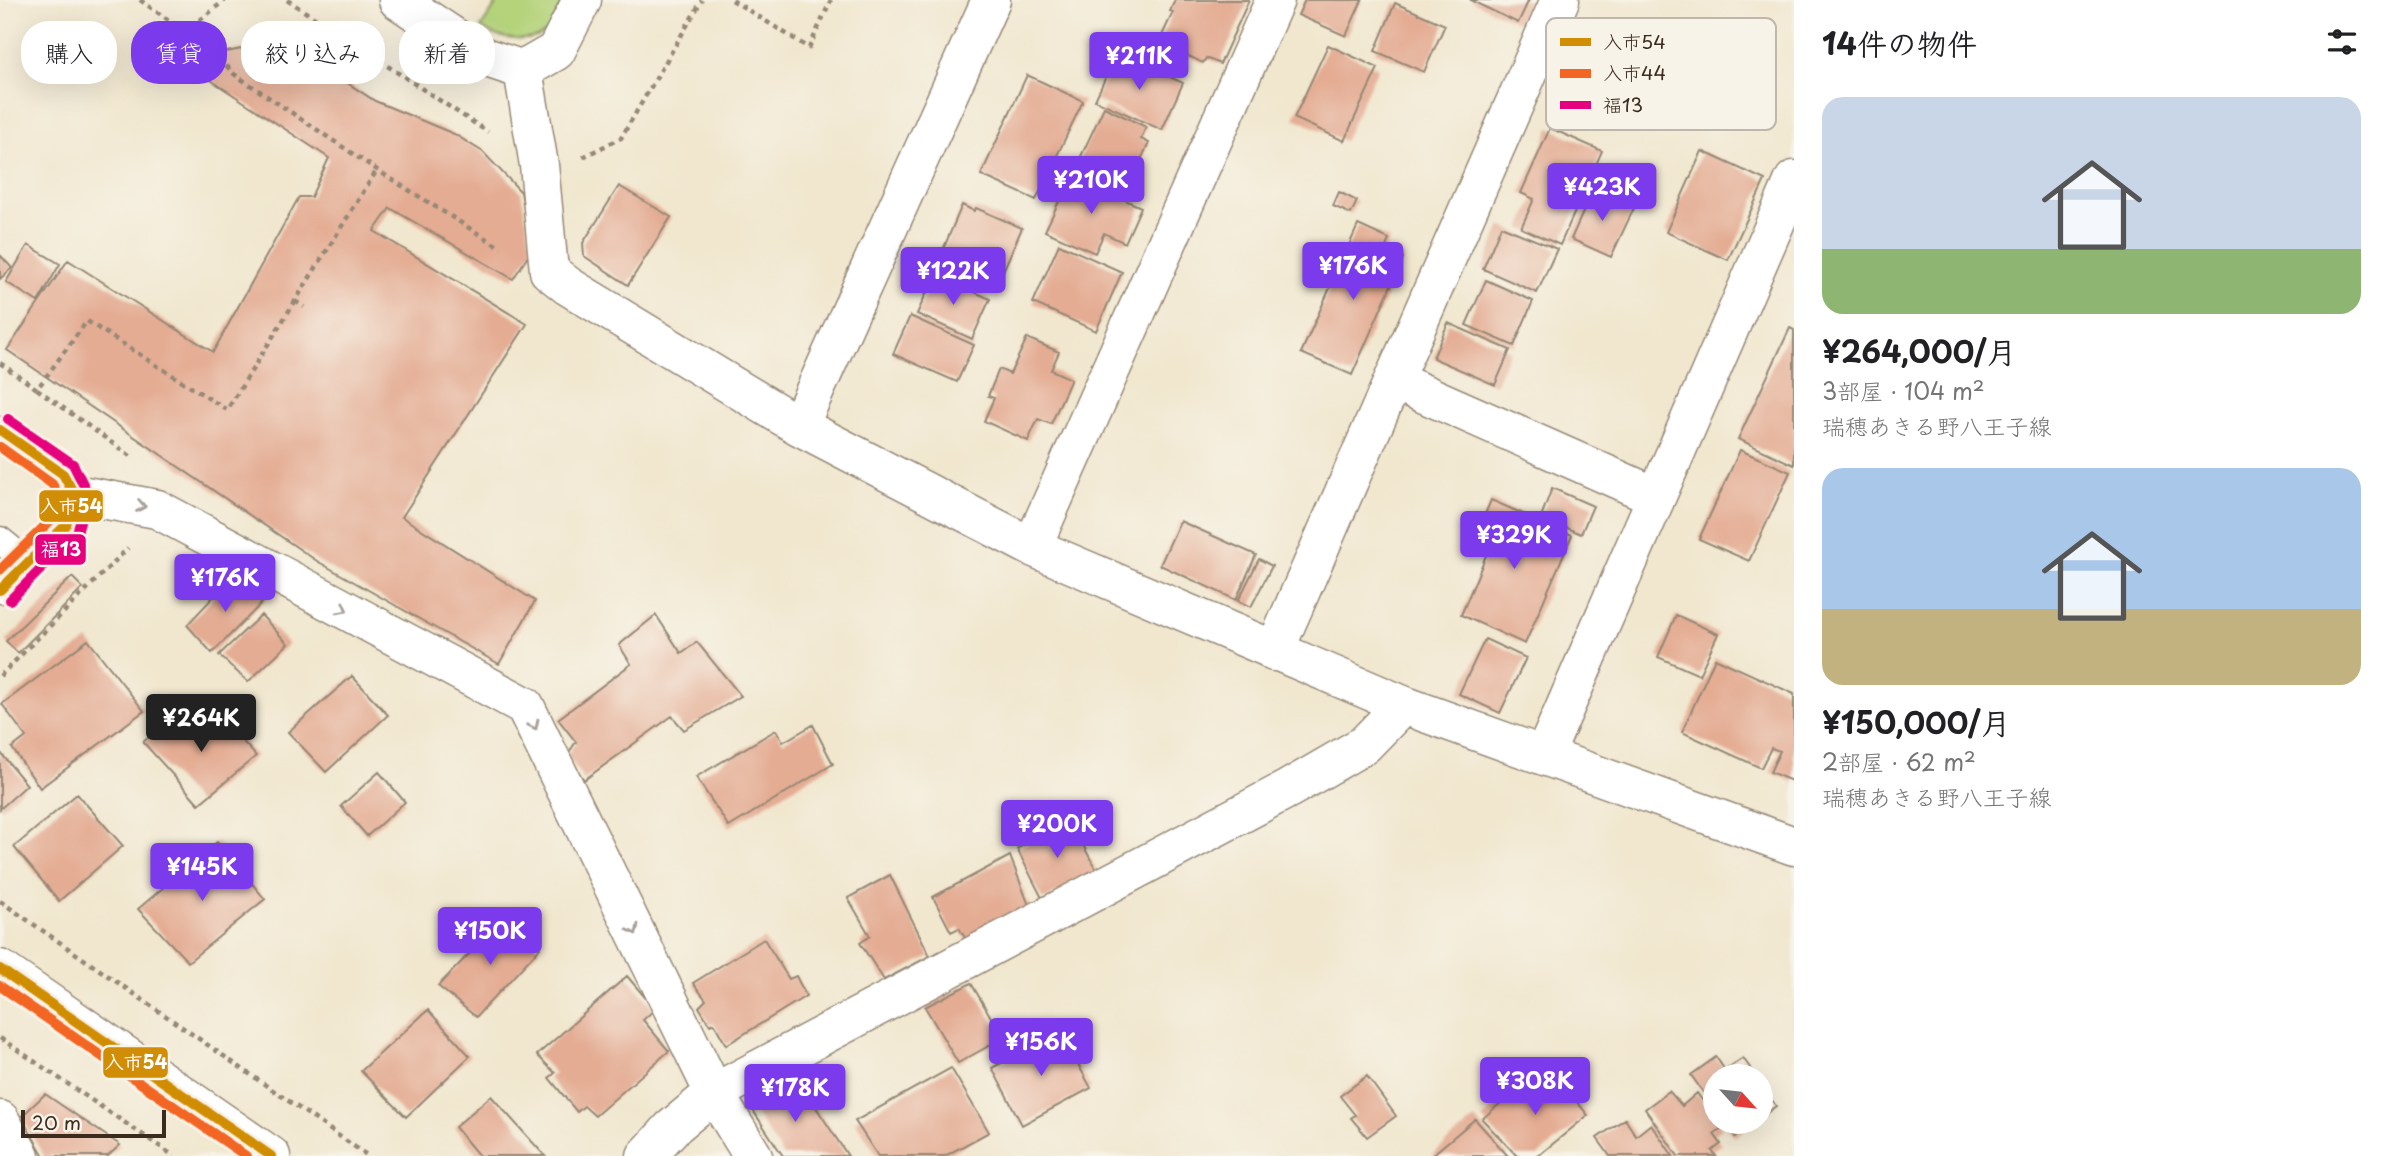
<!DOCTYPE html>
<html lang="ja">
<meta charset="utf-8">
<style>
body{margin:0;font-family:"Playpen Sans","Klee One",sans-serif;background:#f2f2f2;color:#202124;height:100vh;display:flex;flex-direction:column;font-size:26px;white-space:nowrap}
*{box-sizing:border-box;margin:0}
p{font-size:23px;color:#757577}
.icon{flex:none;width:38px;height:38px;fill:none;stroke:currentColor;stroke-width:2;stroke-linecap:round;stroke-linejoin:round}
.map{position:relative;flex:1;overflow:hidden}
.side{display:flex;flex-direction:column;background:#fff;width:595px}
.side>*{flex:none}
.hud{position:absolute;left:21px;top:21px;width:665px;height:63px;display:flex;gap:14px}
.needle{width:46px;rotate:117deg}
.buttons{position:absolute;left:1703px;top:1064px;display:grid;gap:14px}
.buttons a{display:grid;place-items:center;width:70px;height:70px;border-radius:50%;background:#fff;box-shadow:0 7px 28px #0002;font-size:35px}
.scale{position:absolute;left:21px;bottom:18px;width:145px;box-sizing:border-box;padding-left:7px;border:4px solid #3b2a1e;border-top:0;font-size:19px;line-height:24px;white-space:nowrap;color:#3b2a1e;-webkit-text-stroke:5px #f7f3e8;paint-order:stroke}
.price{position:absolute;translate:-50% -60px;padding:0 16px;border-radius:7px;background:#7c3aed;color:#fff;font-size:23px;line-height:46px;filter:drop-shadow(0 2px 4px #0008)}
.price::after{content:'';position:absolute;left:50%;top:42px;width:21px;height:16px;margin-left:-10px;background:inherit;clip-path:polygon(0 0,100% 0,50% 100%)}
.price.current{background:#222;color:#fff}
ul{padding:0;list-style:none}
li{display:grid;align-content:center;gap:14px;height:371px;padding:0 28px}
li span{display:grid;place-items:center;height:217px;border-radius:21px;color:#555}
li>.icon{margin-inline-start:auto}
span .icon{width:126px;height:126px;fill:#fffc;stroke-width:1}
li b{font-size:30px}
h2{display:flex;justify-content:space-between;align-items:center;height:84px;padding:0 28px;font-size:30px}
.pill{padding:0 24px;border-radius:28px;background:#fff;box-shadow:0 7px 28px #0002;font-size:24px;line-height:63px}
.pill.current{background:#7c3aed;color:#fff}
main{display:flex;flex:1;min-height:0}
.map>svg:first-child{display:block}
.green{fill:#b4d37a;stroke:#787e4c;stroke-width:2}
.building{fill:#e4ac93}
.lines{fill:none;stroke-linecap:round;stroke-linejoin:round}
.service-casing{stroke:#968876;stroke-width:29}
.minor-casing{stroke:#968876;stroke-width:41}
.secondary-casing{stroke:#968876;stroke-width:41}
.path{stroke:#968876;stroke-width:4.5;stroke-dasharray:5 5;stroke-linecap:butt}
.service{stroke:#fff;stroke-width:26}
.minor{stroke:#fff;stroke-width:38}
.secondary{stroke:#fff;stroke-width:38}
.bus-1-casing{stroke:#f7f3e8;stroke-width:16}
.bus-2-casing{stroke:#f7f3e8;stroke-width:16}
.bus-3-casing{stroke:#f7f3e8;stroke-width:16}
.bus-1{stroke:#d18d06;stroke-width:10}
.bus-2{stroke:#f26522;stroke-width:10}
.bus-3{stroke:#e5007d;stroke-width:10}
.oneway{stroke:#a79f9a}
.key{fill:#f7f3e8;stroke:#bfb7ab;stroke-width:2}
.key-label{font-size:19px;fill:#3b2a1e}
.line-badge{stroke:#f7f3e8;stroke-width:2.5}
.badge-label{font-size:19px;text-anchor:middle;font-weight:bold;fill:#fff}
</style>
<main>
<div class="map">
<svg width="1794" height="1156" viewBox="0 0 1794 1156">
<rect width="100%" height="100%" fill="#f7f3e8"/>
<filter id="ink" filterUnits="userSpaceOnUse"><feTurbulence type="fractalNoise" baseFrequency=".0143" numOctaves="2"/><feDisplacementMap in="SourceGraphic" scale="14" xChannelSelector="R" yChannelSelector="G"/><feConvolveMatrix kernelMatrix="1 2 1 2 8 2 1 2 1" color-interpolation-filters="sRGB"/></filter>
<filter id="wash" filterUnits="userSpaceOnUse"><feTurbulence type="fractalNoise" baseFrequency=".00686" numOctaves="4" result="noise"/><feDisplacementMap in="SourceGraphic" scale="28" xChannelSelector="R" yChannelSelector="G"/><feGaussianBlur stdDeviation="1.57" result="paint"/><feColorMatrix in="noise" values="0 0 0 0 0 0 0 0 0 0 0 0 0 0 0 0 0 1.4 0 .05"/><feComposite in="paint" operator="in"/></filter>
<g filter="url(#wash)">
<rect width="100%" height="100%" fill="#f1e7cf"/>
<path class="green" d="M499,0H564C559,9 555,22 548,30C534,45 496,40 481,27Z"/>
<g id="blocks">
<path class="building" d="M1175,0H1249L1220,64L1206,58L1203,63L1159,42L1173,12L1170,11Z
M1305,0H1362L1346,36L1298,15Z
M1470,0H1529L1518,23Z
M1395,3L1445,25L1424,72L1375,51Z
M1328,45L1378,68L1344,141L1294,118Z
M257,46L329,71L375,101L454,134L483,152L521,192L532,250L513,279L390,208L374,231L527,324L402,517L535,601L499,664L317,561L7,350L68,260L213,352L299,197H311L329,158L200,73L211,55Z
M1117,53L1183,83L1162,130L1095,100Z
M1027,75L1083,101L1036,200L981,175Z
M1104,107L1146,127L1141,139L1149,143L1126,191L1076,167Z
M1550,128L1602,151L1560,245L1521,228L1534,199L1521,193Z
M1702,151L1765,180L1728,260L1666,232Z
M1071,176L1141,207L1125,243L1104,233L1095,253L1045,231Z
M619,186L671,217L628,285L584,256L583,243Z
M1593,190L1634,208L1611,257L1571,239Z
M1339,192L1357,201L1351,214L1333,206Z
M962,205L974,211L976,208L1022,228L997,285L939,259Z
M1358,225L1389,239L1385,250L1403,258L1352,375L1301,353Z
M1501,226L1557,249L1537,293L1483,269Z
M1059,244L1122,272L1096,331L1033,303Z
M28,245L60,264L38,302L6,282Z
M0,255L12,268L0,279Z
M935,274L990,299L972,339L917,314Z
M1486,280L1533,301L1514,346L1466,325Z
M910,316L974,345L957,382L893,354Z
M1448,323L1510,350L1495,385L1433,358Z
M1790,328L1794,330V465L1738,439Z
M1027,338L1059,352L1051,370L1071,379L1051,424L1038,419L1028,441L984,421L994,398L988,396L999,369L1010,374Z
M1740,450L1790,472L1749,561L1699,539Z
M1552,488L1593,506L1581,534L1541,517Z
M1491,500L1572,535L1525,644L1461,615L1490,546L1474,540Z
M1180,521L1256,555L1236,600L1160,565Z
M1259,559L1272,566L1251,607L1238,601Z
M72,577L83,588L18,653L6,641Z
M232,577L266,599L212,653L187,625Z
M261,615L288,644L248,682L219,655Z
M656,615L681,653L697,642L741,696L684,730L672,716L584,780L567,755L576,742L558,719L631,664L619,645Z
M1676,615L1718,634L1699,675L1658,657Z
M1485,639L1526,658L1500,713L1459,694Z
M88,640L144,711L40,788L12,748L26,737L2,704Z
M1715,658L1794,694V782L1770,772L1780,751L1771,748L1761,768L1682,732Z
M352,676L388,715L326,772L288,732Z
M212,707L256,756L199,804L143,742L165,724L178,737Z
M813,725L833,764L729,827L696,777L776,730L783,742Z
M0,752L27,785L0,809Z
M379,772L405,802L367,836L341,806Z
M77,794L123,846L59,901L14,847Z
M1069,819L1097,871L1043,900L1017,849Z
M217,842L265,899L188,962L138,909Z
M1010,856L1030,908L967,941L959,928L951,932L933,897Z
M890,875L930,956L884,980L860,943L870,936L848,898Z
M506,916L540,948L476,1017L438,986Z
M764,939L789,979L796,976L806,996L726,1045L714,1023L710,1025L699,1007L706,1000L693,983Z
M627,976L655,1009L643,1020L669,1051L595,1116L584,1106L577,1112L549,1078L555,1073L537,1055Z
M971,983L1003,1038L958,1063L925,1007Z
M428,1010L470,1056L406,1117L361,1071Z
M1060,1031L1091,1088L1022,1125L992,1068Z
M1716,1057L1725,1070L1743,1058L1756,1076H1715V1109L1691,1075Z
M951,1068L989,1132L945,1156H878L855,1121Z
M1536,1073L1547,1087L1557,1078L1588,1115L1538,1156H1517L1482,1119Z
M1367,1076L1396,1116L1367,1137L1351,1118L1355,1115L1340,1096Z
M781,1079L797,1102L808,1095L848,1156H783L754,1112L757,1092Z
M1760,1083L1776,1106L1760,1118Z
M1669,1091L1682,1106L1697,1093L1722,1128L1714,1134L1721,1144L1712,1151L1716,1156H1678L1645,1109Z
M45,1094L120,1145L108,1156H44L21,1117Z
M491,1096L545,1156H479L455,1127Z
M1475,1119L1508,1156H1431Z
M1625,1119L1636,1136L1651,1124L1673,1156H1610L1597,1138Z
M1724,1122H1755L1735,1137Z"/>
</g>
</g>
<g filter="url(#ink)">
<use href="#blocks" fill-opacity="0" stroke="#968876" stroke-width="2"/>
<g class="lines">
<defs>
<path id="service" d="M0,430L63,474L74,494L66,525L0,590
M0,540L28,563"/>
<path id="minor" d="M398,0L484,57L523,70L556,51L582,0
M523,70L539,165L549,271L568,286L799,426L1032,547L1403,705L1794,846
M1393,380L1655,496
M799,426L991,0
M74,494L157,509L525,706L714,1093L753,1156
M1032,547L1275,0
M1274,652L1560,0
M1544,756L1794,180
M0,1120L20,1156
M646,1156L672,1128L714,1093L1288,789L1364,745L1403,705"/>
<path id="secondary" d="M0,969L271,1156"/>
</defs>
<use href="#service" class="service-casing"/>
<use href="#minor" class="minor-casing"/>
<use href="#secondary" class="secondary-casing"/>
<path class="path" d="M140,0L180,28L199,21L225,0
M287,0L488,132
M732,0L809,48L831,0
M180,28L211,49L234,74L377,170L501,248
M583,157L621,138L702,0
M295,301L304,307
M0,363L37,389L87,321L227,410L377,170
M37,389L133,458
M0,676L128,548
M0,901L368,1156
M0,1038L174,1156"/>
<use href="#service" class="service"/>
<use href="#minor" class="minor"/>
<use href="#secondary" class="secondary"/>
<defs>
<path id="bus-1" d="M0,430L63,474L74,494L66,525L0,590
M0,969L271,1156"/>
<path id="bus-2" d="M0,447L52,484L59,496L53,518L0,570
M0,986L246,1156"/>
<path id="bus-3" d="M8,419L73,464L88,494L77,533L10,600"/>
</defs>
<use href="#bus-1" class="bus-1-casing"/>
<use href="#bus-2" class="bus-2-casing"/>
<use href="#bus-3" class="bus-3-casing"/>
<use href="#bus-1" class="bus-1"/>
<use href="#bus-2" class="bus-2"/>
<use href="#bus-3" class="bus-3"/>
</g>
<defs><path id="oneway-chevron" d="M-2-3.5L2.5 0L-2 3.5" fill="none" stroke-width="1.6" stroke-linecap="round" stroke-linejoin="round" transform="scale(1.75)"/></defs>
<g class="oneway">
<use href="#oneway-chevron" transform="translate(141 506) rotate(10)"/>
<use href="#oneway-chevron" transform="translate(343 609) rotate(28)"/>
<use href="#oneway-chevron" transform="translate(534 725) rotate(64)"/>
<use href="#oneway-chevron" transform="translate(634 930) rotate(64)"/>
</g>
</g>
<rect x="1546" y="18" width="230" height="112" rx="10" class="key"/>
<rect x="1560" y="38" width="31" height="8" fill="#d18d06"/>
<rect x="1560" y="69" width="31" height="9" fill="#f26522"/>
<rect x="1560" y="101" width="31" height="8" fill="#e5007d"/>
<g class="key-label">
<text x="1603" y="49">入市54</text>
<text x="1603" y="80">入市44</text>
<text x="1603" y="112">福13</text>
</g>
<g class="line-badge">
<rect x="38" y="489" width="66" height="34" rx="7" fill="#d18d06"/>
<rect x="34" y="533" width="53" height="33" rx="7" fill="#e5007d"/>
<rect x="102" y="1046" width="67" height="33" rx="7" fill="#d18d06"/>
</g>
<g class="badge-label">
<text x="71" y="513">入市54</text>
<text x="61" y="556">福13</text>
<text x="136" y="1069">入市54</text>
</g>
</svg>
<div class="buttons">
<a><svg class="needle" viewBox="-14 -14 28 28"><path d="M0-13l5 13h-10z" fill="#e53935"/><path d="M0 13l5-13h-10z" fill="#757577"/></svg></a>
</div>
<div class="scale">20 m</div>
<b class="price" style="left:1139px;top:92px">¥211K</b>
<b class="price" style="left:1091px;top:216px">¥210K</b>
<b class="price" style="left:1602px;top:223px">¥423K</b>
<b class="price" style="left:1353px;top:302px">¥176K</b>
<b class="price" style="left:953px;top:307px">¥122K</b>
<b class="price" style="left:1514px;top:571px">¥329K</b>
<b class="price" style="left:225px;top:614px">¥176K</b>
<b class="price current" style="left:201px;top:754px">¥264K</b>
<b class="price" style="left:1057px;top:860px">¥200K</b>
<b class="price" style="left:202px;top:903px">¥145K</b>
<b class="price" style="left:490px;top:967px">¥150K</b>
<b class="price" style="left:1041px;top:1078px">¥156K</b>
<b class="price" style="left:1535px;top:1117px">¥308K</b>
<b class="price" style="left:795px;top:1124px">¥178K</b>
<div class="hud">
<a class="pill">購入</a>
<a class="pill current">賃貸</a>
<a class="pill">絞り込み</a>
<a class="pill">新着</a>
</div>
</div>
<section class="side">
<h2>14件の物件<svg class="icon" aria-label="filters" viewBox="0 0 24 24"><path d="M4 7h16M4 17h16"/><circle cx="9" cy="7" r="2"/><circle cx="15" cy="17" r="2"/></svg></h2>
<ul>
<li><span style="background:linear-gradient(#c9d6e8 70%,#8fb573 0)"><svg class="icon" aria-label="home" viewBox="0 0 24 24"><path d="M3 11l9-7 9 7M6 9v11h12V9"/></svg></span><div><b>¥264,000/月</b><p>3部屋 · 104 m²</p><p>瑞穂あきる野八王子線</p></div></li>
<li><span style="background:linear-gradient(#a9c7e8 65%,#c2b280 0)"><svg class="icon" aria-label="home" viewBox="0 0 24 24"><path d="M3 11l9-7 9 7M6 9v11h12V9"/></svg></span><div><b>¥150,000/月</b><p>2部屋 · 62 m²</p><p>瑞穂あきる野八王子線</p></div></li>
</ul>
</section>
</main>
